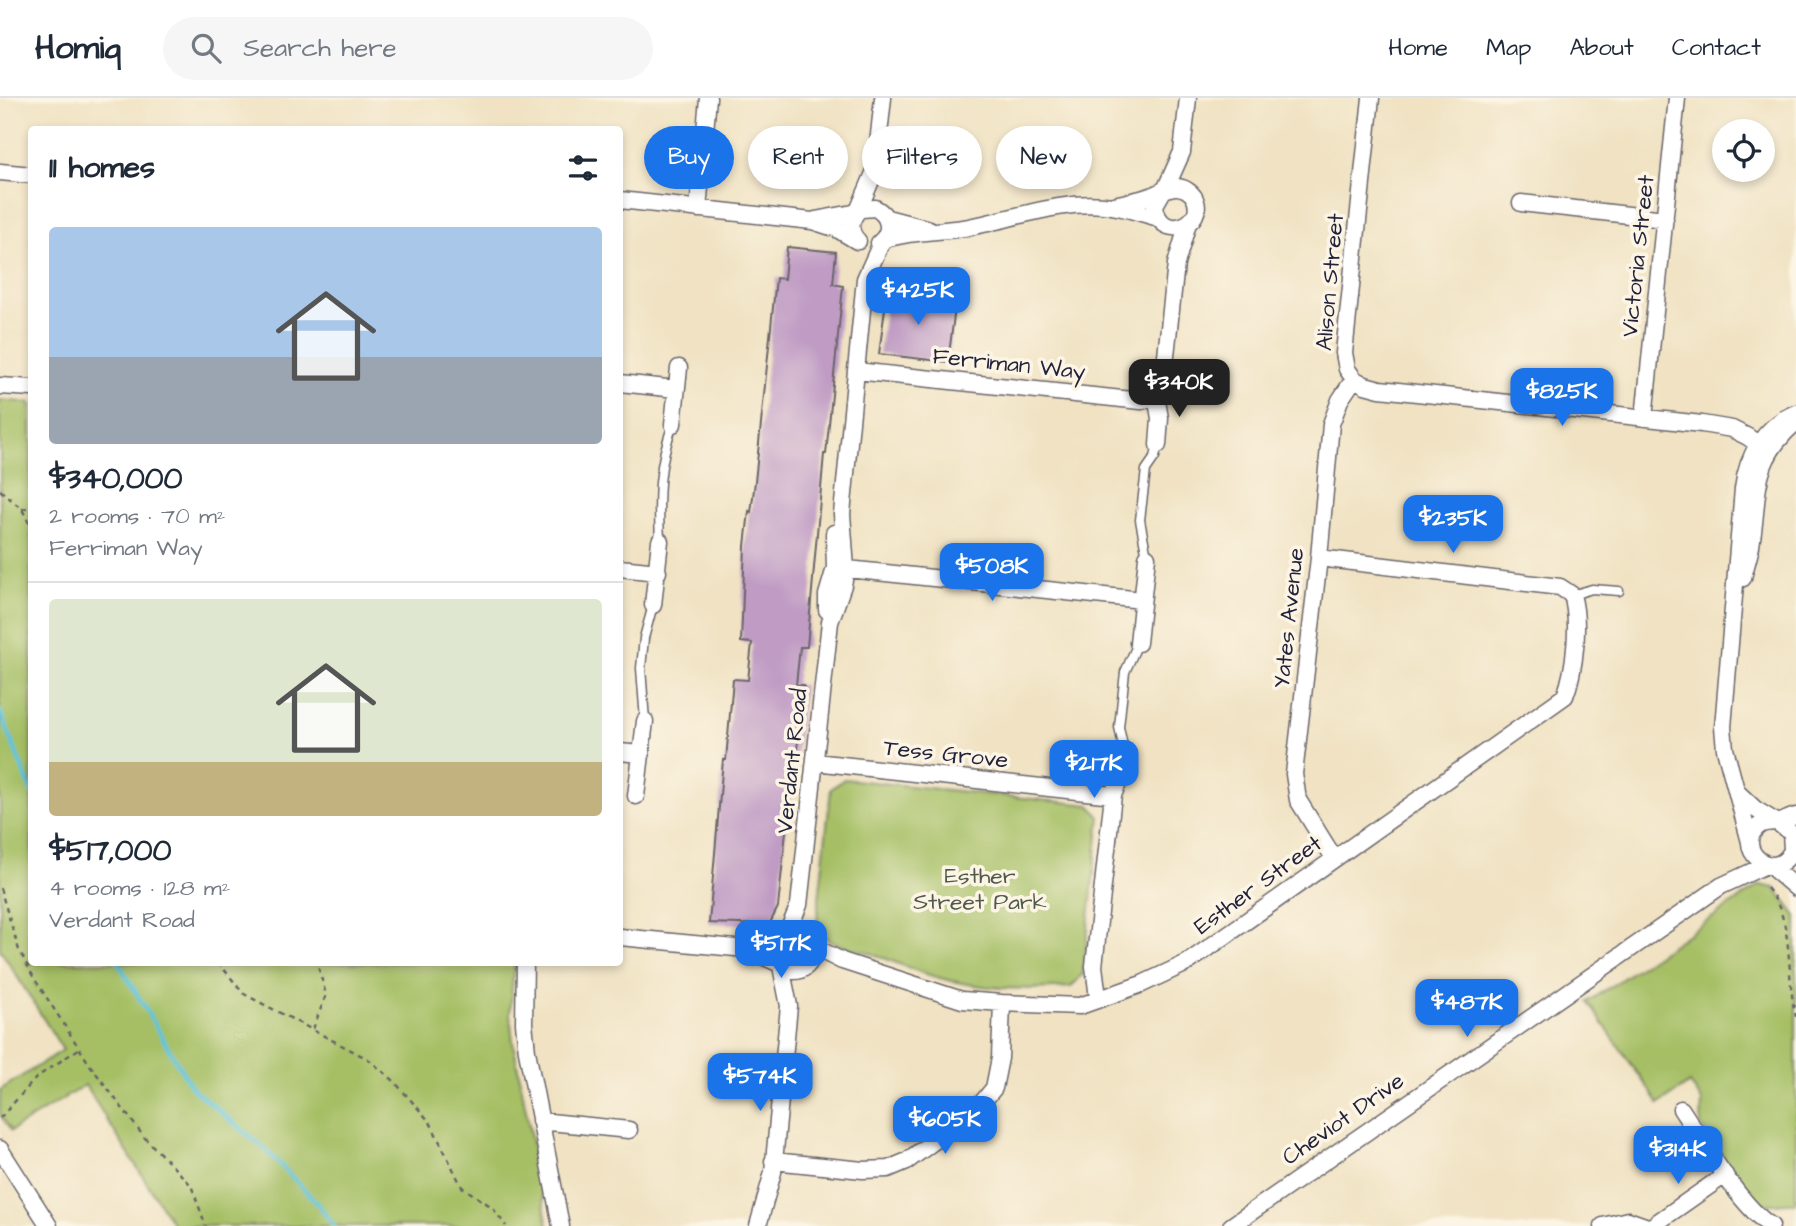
<!DOCTYPE html>
<meta charset="utf-8">
<style>
body{margin:0;font-family:"Architects Daughter",sans-serif;background:#f6f6f7;color:#1f2937;height:100vh;display:flex;flex-direction:column;font-size:26px;white-space:nowrap}
*{box-sizing:border-box;margin:0}
p{font-size:23px;color:#747a83}
.icon{flex:none;width:38px;height:38px;fill:none;stroke:currentColor;stroke-width:2;stroke-linecap:round;stroke-linejoin:round}
.map{position:relative;flex:1;overflow:hidden}
.drawer{position:absolute;left:28px;top:28px;width:595px;height:840px;display:flex;flex-direction:column;background:#fff;border-radius:7px;box-shadow:0 4px 10px #0003}
.drawer>*{flex:none}
.top-card{position:absolute;left:644px;top:28px;width:665px;height:63px;display:flex;gap:14px}
.tools{position:absolute;left:1712px;top:21px;display:grid;gap:14px}
.tools a{display:grid;place-items:center;width:63px;height:63px;border-radius:50%;background:#fff;box-shadow:0 4px 10px #0003;font-size:35px}
.price{position:absolute;translate:-50% -60px;padding:0 16px;border-radius:14px;background:#1a73e8;color:#fff;font-size:23px;line-height:46px;filter:drop-shadow(0 2px 4px #0008)}
.price::after{content:'';position:absolute;left:50%;top:42px;width:21px;height:16px;margin-left:-10px;background:inherit;clip-path:polygon(0 0,100% 0,50% 100%)}
.price.on{background:#222;color:#fff}
ul{padding:0;list-style:none}
li{display:grid;align-content:center;gap:14px;height:371px;padding:0 21px}
li+li{border-top:2px solid #e0e1e3}
li span{display:grid;place-items:center;height:217px;border-radius:7px;color:#555}
li>.icon{margin-inline-start:auto}
span .icon{width:126px;height:126px;fill:#fffc;stroke-width:1}
li b{font-size:30px}
h2{display:flex;justify-content:space-between;align-items:center;height:84px;padding:0 21px;font-size:30px}
.chip{padding:0 24px;border-radius:32px;background:#fff;box-shadow:0 4px 10px #0003;font-size:24px;line-height:63px}
.chip.on{background:#1a73e8;color:#fff}
header{display:flex;align-items:center;gap:42px;box-sizing:border-box;height:98px;padding:0 35px;background:#fff;border-bottom:2px solid #e0e1e3}
header strong{font-size:33px}
nav{display:flex;gap:38px;margin-inline-start:auto;font-size:24px}
.search{width:490px;height:63px;background:#f6f6f7;display:flex;align-items:center;gap:18px;box-sizing:border-box;padding:0 24px;border-radius:38px;color:#747a83;font-size:26px}
.map>svg:first-child{display:block}
.green{fill:#a6bf65;stroke:#647050;stroke-width:2}
.lines{fill:none;stroke-linecap:round;stroke-linejoin:round}
.stream{stroke:#5fc4dc;stroke-width:4.5}
.building{fill:#c09cc5}
.lane-casing{stroke:#6a656a;stroke-width:11}
.street-casing{stroke:#6a656a;stroke-width:19}
.path{stroke:#6a656a;stroke-width:2.5;stroke-dasharray:5 5;stroke-linecap:butt}
.lane{stroke:#fff;stroke-width:8}
.street{stroke:#fff;stroke-width:16}
.labels{text-anchor:middle;dominant-baseline:central;stroke-width:7;stroke-linejoin:round;paint-order:stroke}
.street-label{font-size:23px;fill:#22223b;stroke:#fcf5e5}
.park-label{font-size:23px;fill:#50594a;stroke:#fcf5e5}
</style>
<header>
<strong>Homiq</strong>
<div class="search"><svg class="icon" aria-label="search" viewBox="0 0 24 24"><circle cx="10" cy="10" r="6"/><path d="M15 15l6 6"/></svg>Search here</div>
<nav><a>Home</a><a>Map</a><a>About</a><a>Contact</a></nav>
</header>
<div class="map">
<svg width="1796" height="1128" viewBox="0 0 1796 1128">
<rect width="100%" height="100%" fill="#fcf5e5"/>
<filter id="ink" filterUnits="userSpaceOnUse"><feTurbulence type="fractalNoise" baseFrequency=".0143" numOctaves="2"/><feDisplacementMap in="SourceGraphic" scale="14" xChannelSelector="R" yChannelSelector="G"/><feConvolveMatrix kernelMatrix="1 2 1 2 8 2 1 2 1" color-interpolation-filters="sRGB"/></filter>
<filter id="wash" filterUnits="userSpaceOnUse"><feTurbulence type="fractalNoise" baseFrequency=".00686" numOctaves="4" result="noise"/><feDisplacementMap in="SourceGraphic" scale="28" xChannelSelector="R" yChannelSelector="G"/><feGaussianBlur stdDeviation="1.57" result="paint"/><feColorMatrix in="noise" values="0 0 0 0 0 0 0 0 0 0 0 0 0 0 0 0 0 1.4 0 .05"/><feComposite in="paint" operator="in"/></filter>
<g filter="url(#wash)">
<rect width="100%" height="100%" fill="#f0e2c2"/>
<path class="green" d="M0,302L31,305L32,864L514,865L510,916L513,944L548,1128H174L85,987L11,1033L0,1017V992L63,952L0,851Z
M844,681L1090,707L1100,719L1083,876L1071,889C1023,893 972,891 926,876C907,870 889,861 870,855C849,848 817,848 817,820L831,691Z
M1760,787L1775,790L1796,818V1105C1779,1103 1766,1112 1751,1100L1701,1027L1702,1003L1690,985L1659,1006L1588,904Z"/>
<g class="lines">
<path class="stream" d="M0,613L32,695
M118,864L192,990L265,1051L316,1104L334,1128"/>
</g>
<g id="blocks">
<path class="building" d="M787,149L836,154L833,186L843,188L826,356H824L807,549H800L796,587H804L802,611L795,667H793L778,809L769,827L709,825L723,662H726L733,581L748,582L752,545L741,544L745,448L749,413L751,414L755,384L776,180L784,181Z
M887,195L956,202L948,264L879,256Z"/>
</g>
</g>
<g filter="url(#ink)">
<use href="#blocks" fill-opacity="0" stroke="#6a656a" stroke-width="2"/>
<g class="lines">
<defs>
<path id="lane" d="M660,443C658,400 658,367 673,326
M1147,459L1140,422L1146,372L1155,359L1158,347
M1572,497L1592,491L1619,493
M645,623L641,570L644,540L653,507
M1126,662L1119,629L1125,574L1138,545"/>
<path id="street" d="M1371,0L1344,255L1347,271L1354,281L1365,287L1380,291L1702,326L1732,331L1748,339L1768,354
M0,74L32,77
M1165,92L1182,54L1188,0
M620,102L812,123L837,131L857,143
M1521,105L1665,121
M1114,107C1126,104 1139,102 1151,98C1159,95 1167,89 1176,89C1183,89 1190,93 1194,99C1209,127 1158,146 1155,107L1163,93
M698,111L708,0
M858,113L875,73L883,0
M857,114C849,124 849,134 858,143
M887,120L929,131
M815,122L853,115L862,111L875,110C890,118 893,134 879,145
M883,142C909,133 937,134 963,130C1012,122 1062,100 1112,108C1128,110 1143,116 1159,120
M856,273L1141,303C1154,301 1159,297 1163,285L1176,166L1188,125
M620,285L676,291
M0,288L32,290
M1156,298L1160,320L1158,347
M1644,320L1677,0
M673,326L679,270
M620,470L658,474
M838,470L1142,502
M1743,480C1745,470 1749,459 1751,448C1760,394 1750,364 1796,324
M653,507L660,443
M827,512V497L835,470L834,435
M1138,545L1147,459
M620,654L640,656
M815,664L1113,697
M1738,695L1755,711L1778,725
M636,698L645,623
M1778,725L1791,735L1792,752C1775,789 1730,748 1760,727C1767,723 1774,725 1781,724C1786,722 1791,719 1796,718
M1750,744L1725,651L1723,629L1743,391C1747,358 1764,328 1796,315
M1334,760L1298,702L1294,676L1319,460L1331,326L1340,302L1354,281
M1769,767L1796,790
M776 855a18 18 0 1 1 36 0a18 18 0 1 1-36 0Z
M620,839L746,851L778,865
M785,840L799,807L830,524L843,487L846,471L842,416L865,181L882,143
M810,847L842,863L962,902L1002,905L1080,908L1142,886L1187,865L1565,598C1575,572 1580,524 1572,497L1560,489L1319,460
M525,864L524,925L527,953L561,1128
M1098,900L1094,868L1113,697L1124,672L1126,662
M1681,1011C1703,1044 1739,1107 1771,1128
M540,1023L629,1032
M0,1051L49,1128
M773,1063L863,1072L888,1071L907,1063L976,1012L994,990L1000,960L1002,905
M758,1128L773,1074L789,908L781,868
M1231,1128L1721,788L1768,766
M1603,1128L1628,1122L1645,1128
M1652,1128L1725,1077"/>
</defs>
<use href="#lane" class="lane-casing"/>
<use href="#street" class="street-casing"/>
<path class="path" d="M0,392L22,411L32,431
M22,411L32,409
M0,790L19,852L34,880L90,967L144,1039L191,1087L206,1128
M1767,790C1796,823 1785,878 1796,919
M218,864L244,896L368,961L393,982L430,1024L462,1089L492,1109L506,1128
M313,931L326,897L317,864
M0,1020L37,979L80,950"/>
<use href="#lane" class="lane"/>
<use href="#street" class="street"/>
</g>
</g>
<g class="labels">
<g class="street-label">
<text transform="translate(1638 158) rotate(-84)">Victoria Street</text>
<text transform="translate(1330 184) rotate(-85)">Alison Street</text>
<text transform="translate(1009 266) rotate(6)">Ferriman Way</text>
<text transform="translate(1289 520) rotate(-84)">Yates Avenue</text>
<text transform="translate(946 656) rotate(6)">Tess Grove</text>
<text transform="translate(792 663) rotate(-84)">Verdant Road</text>
<text transform="translate(1258 787) rotate(-36)">Esther Street</text>
<text transform="translate(1343 1021) rotate(-35)">Cheviot Drive</text>
</g>
<g class="park-label">
<text x="980" y="778">Esther<tspan x="980" dy="26">Street Park</tspan></text>
</g>
</g>
</svg>
<div class="tools">
<a><svg class="icon" aria-label="locate" viewBox="0 0 24 24"><circle cx="12" cy="12" r="6"/><path d="M12 2v4M12 18v4M2 12h4M18 12h4"/></svg></a>
</div>
<b class="price" style="left:918px;top:229px">$425K</b>
<b class="price on" style="left:1179px;top:321px">$340K</b>
<b class="price" style="left:1562px;top:330px">$825K</b>
<b class="price" style="left:1453px;top:457px">$235K</b>
<b class="price" style="left:992px;top:505px">$508K</b>
<b class="price" style="left:1094px;top:702px">$217K</b>
<b class="price" style="left:781px;top:882px">$517K</b>
<b class="price" style="left:1467px;top:941px">$487K</b>
<b class="price" style="left:760px;top:1015px">$574K</b>
<b class="price" style="left:945px;top:1058px">$605K</b>
<b class="price" style="left:1678px;top:1088px">$314K</b>
<div class="top-card">
<a class="chip on">Buy</a>
<a class="chip">Rent</a>
<a class="chip">Filters</a>
<a class="chip">New</a>
</div>
<section class="drawer">
<h2>11 homes<svg class="icon" aria-label="filters" viewBox="0 0 24 24"><path d="M4 7h16M4 17h16"/><circle cx="9" cy="7" r="2"/><circle cx="15" cy="17" r="2"/></svg></h2>
<ul>
<li><span style="background:linear-gradient(#a9c7e8 60%,#9aa5b1 0)"><svg class="icon" aria-label="home" viewBox="0 0 24 24"><path d="M3 11l9-7 9 7M6 9v11h12V9"/></svg></span><div><b>$340,000</b><p>2 rooms · 70 m²</p><p>Ferriman Way</p></div></li>
<li><span style="background:linear-gradient(#dfe7d0 75%,#c2b280 0)"><svg class="icon" aria-label="home" viewBox="0 0 24 24"><path d="M3 11l9-7 9 7M6 9v11h12V9"/></svg></span><div><b>$517,000</b><p>4 rooms · 128 m²</p><p>Verdant Road</p></div></li>
</ul>
</section>
</div>
